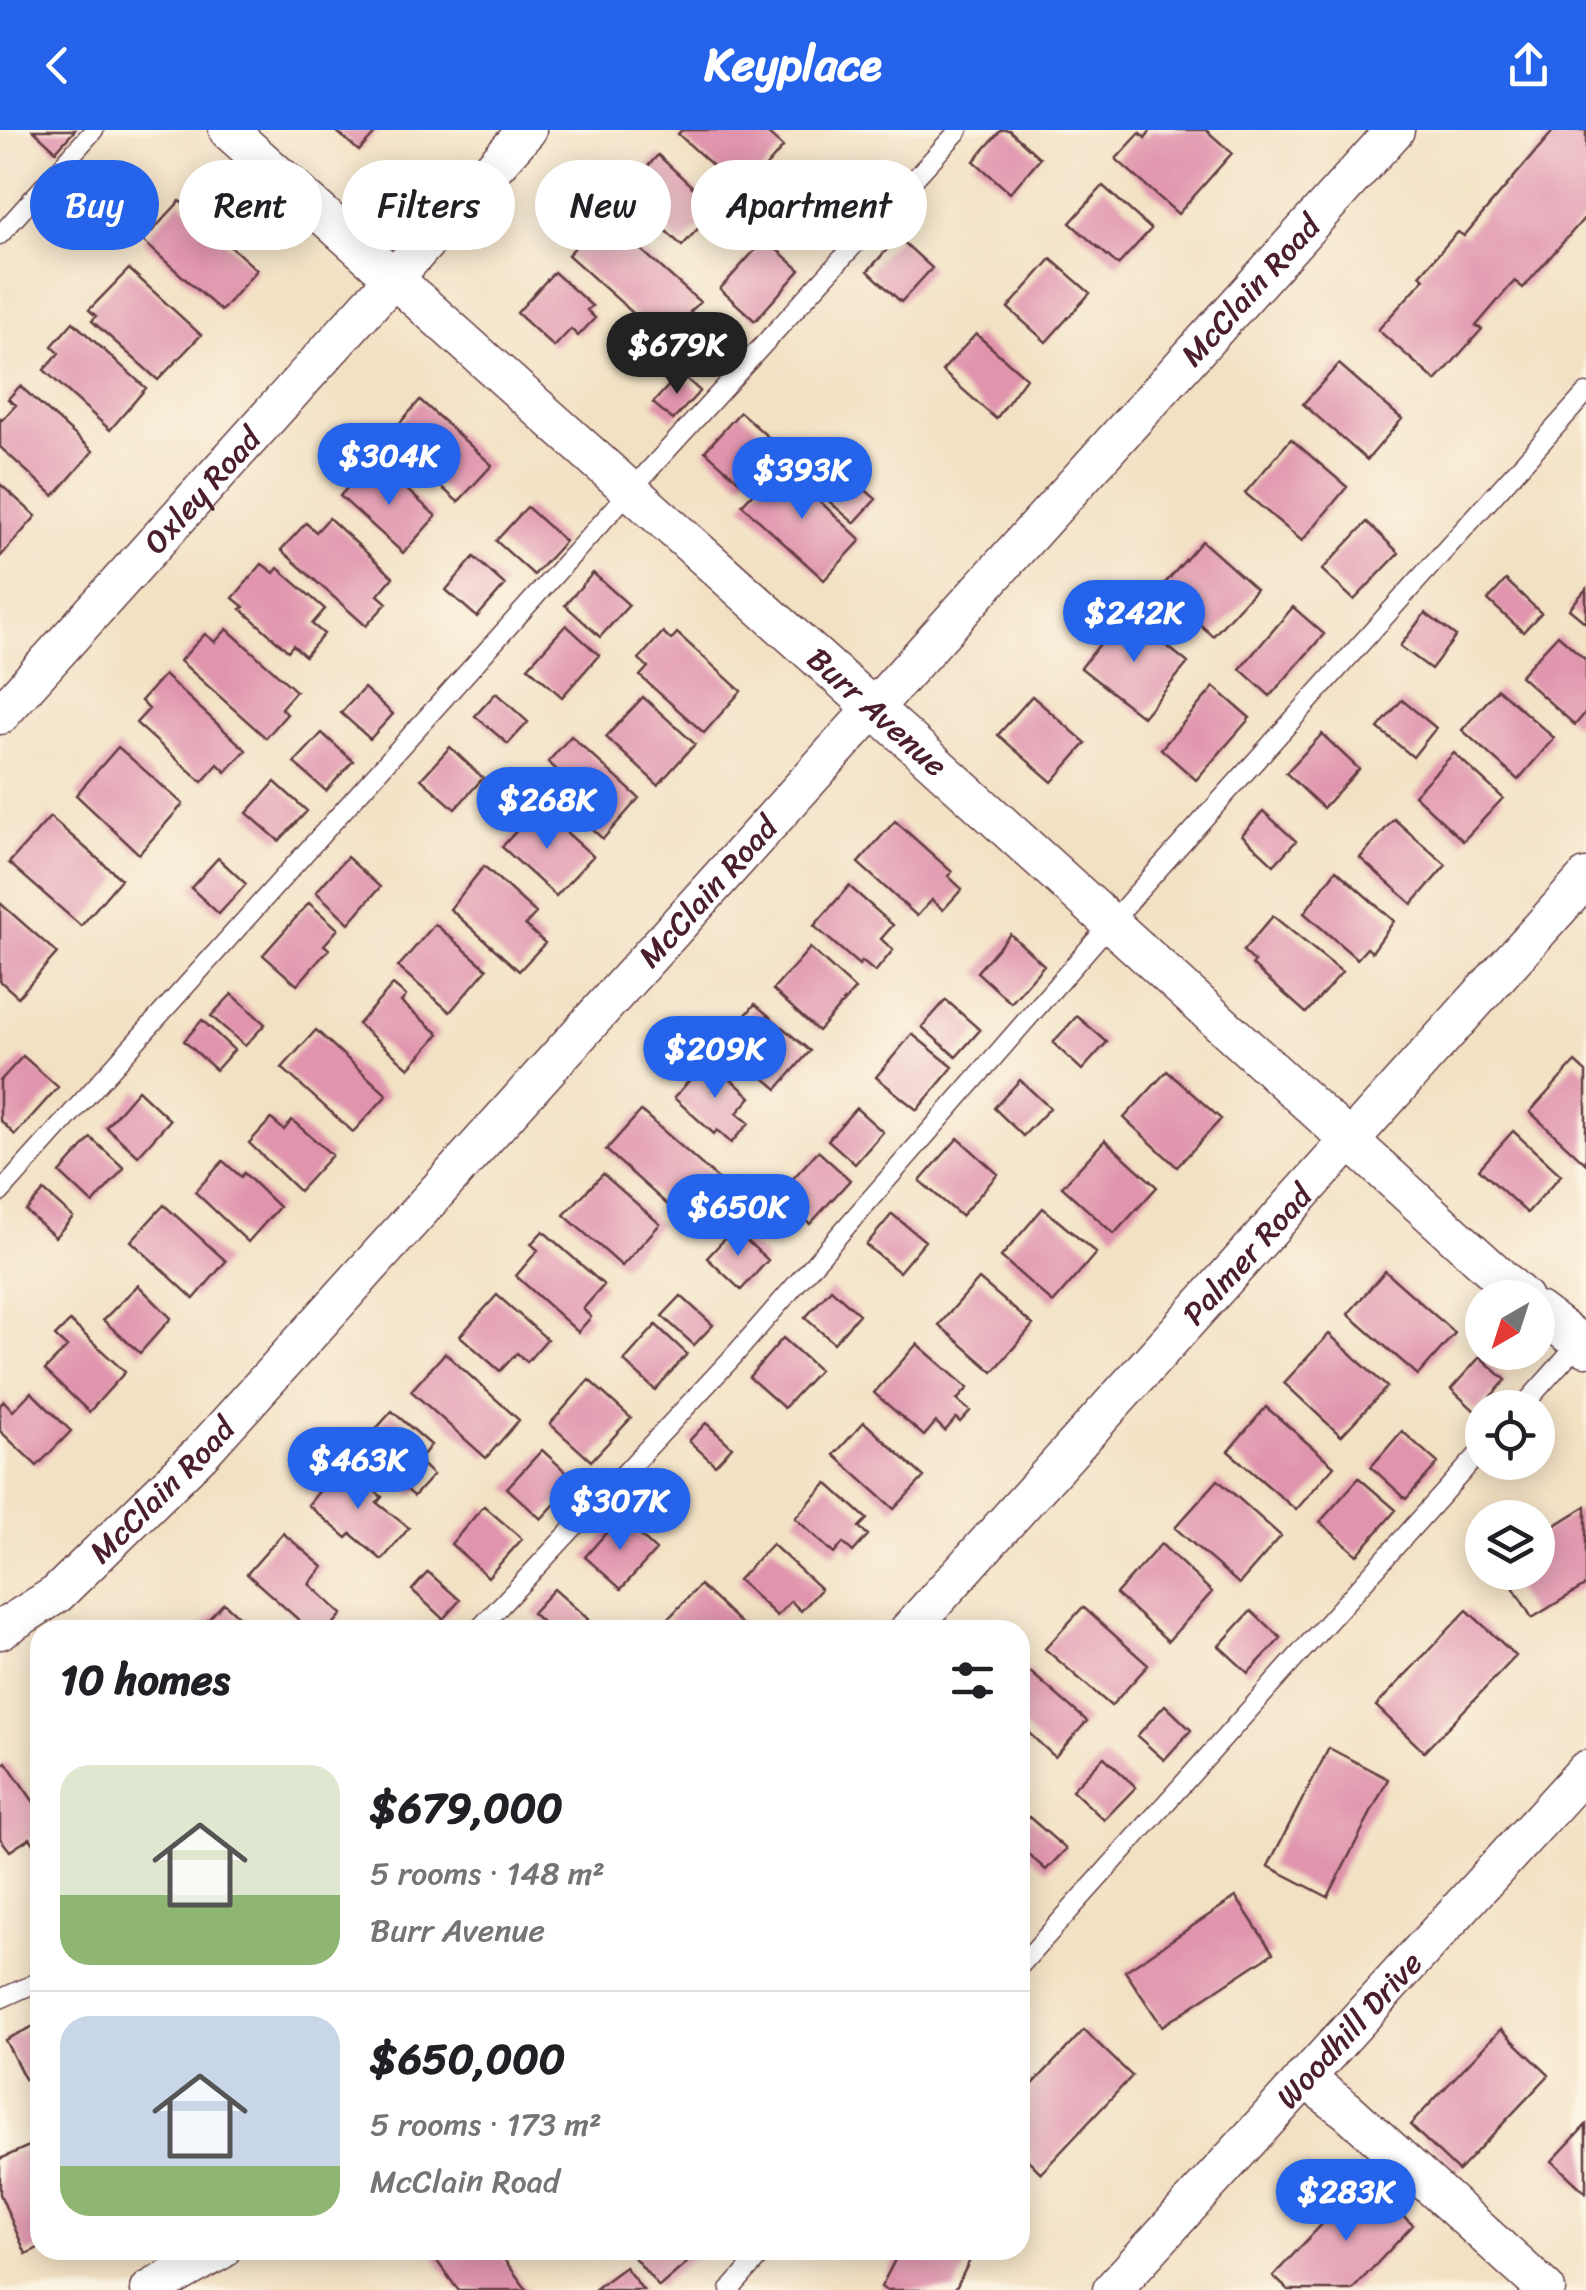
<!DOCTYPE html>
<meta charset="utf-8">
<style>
body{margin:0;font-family:Sriracha,sans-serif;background:#f6f6f6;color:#202124;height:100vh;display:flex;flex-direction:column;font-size:38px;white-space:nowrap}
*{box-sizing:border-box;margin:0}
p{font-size:32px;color:#757577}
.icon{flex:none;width:55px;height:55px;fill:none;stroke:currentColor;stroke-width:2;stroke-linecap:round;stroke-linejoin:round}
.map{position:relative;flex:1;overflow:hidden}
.drawer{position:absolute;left:30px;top:1490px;width:1000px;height:640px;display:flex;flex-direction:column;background:#fff;border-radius:30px;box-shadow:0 5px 25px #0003}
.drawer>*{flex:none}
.banner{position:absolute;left:30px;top:30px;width:1000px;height:90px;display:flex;gap:20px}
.needle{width:65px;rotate:219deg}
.fabs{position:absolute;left:1465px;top:1150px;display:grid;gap:20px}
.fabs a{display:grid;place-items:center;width:90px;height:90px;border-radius:50%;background:#fff;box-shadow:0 5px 25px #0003;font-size:50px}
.price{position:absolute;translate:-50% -85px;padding:0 22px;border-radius:35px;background:#2563eb;color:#fff;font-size:32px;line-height:65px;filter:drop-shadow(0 2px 5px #0008)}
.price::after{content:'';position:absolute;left:50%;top:60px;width:30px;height:22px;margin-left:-15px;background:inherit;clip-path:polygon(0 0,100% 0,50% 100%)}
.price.selected{background:#222;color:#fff}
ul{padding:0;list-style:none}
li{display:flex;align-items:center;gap:30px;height:250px;padding:0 30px}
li+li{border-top:2px solid #e0e0e0}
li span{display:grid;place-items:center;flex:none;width:280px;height:200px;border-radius:30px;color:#555}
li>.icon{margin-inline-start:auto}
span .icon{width:120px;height:120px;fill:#fffc;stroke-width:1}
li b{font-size:42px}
h2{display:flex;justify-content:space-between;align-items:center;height:120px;padding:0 30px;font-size:42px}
.chip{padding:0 35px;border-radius:45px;background:#fff;box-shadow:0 5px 25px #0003;font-size:35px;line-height:90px}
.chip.selected{background:#2563eb;color:#fff}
header{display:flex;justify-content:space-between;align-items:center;height:130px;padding:0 30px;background:#2563eb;color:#fff;font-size:45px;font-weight:800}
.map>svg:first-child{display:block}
.building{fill:#e094ad}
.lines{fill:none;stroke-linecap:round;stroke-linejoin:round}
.lane-casing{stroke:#633c42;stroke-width:21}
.street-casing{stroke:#633c42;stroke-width:41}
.lane{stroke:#fff;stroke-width:18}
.street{stroke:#fff;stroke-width:38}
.labels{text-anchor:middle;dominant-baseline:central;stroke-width:8;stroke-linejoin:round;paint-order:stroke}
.street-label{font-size:32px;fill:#4a1f2b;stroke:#fcf5e5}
</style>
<header><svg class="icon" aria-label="back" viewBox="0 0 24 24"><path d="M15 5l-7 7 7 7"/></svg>Keyplace<svg class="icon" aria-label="share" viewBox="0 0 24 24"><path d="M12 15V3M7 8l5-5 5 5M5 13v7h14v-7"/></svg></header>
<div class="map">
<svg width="1586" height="2160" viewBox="0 0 1586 2160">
<rect width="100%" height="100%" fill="#fcf5e5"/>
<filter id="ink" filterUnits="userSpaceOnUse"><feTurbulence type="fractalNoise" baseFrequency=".01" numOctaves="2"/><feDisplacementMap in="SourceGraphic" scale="20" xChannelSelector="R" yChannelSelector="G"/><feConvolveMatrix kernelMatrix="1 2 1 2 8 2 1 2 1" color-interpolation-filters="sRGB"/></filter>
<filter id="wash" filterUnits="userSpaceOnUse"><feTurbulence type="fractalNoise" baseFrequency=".0048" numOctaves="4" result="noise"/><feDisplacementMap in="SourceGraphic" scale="40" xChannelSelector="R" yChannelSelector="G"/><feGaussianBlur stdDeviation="2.25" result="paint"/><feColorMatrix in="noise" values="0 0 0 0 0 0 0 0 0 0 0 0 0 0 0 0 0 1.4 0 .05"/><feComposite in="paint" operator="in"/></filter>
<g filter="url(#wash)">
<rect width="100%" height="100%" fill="#f3e1c4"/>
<g id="blocks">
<path class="building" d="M33,0H75L56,21Z
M335,0H378L359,21Z
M682,0H764L783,17L743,63L678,4Z
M1001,0H1009L1040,28L1010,63L974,31Z
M1151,0H1206L1232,23L1178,84L1116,29L1140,3L1145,8Z
M1554,0H1586V86L1523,158L1515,151L1511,155L1476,196L1482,199L1436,251L1378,200L1424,149L1420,145L1454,106L1458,102L1464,106Z
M658,25L699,63L697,65L714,81L682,116L665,100L660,106L619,68Z
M1103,56L1151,99L1118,135L1070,93Z
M180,71L257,140L221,181L143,111Z
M593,98L609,112L619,100L700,172L690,182L706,197L680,225L568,125Z
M898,107L932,138L901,172L868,141Z
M765,109L800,140L755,191L720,159Z
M1051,129L1090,163L1046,212L1008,178Z
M129,139L201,205L158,250L92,191L96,186L89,180Z
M554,142L592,176L587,180L595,188L578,206L571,199L554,217L517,183Z
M73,192L146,258L110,300L44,240L59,223L52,216Z
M976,204L1026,248L996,289L942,241Z
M1339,234L1402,289L1367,330L1303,274Z
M680,243L700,261L673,290L653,273Z
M20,256L93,321L54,366L0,317V288L2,290L16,275L8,269Z
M420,270L492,335L458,372L398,318L411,303L400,293Z
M740,282L776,314L741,353L705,321Z
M1291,309L1347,357L1302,411L1245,363Z
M780,334L861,410L824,450L742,375Z
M380,335L436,386L403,423L340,366L357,347L363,353Z
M846,343L876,369L854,393L824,367Z
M0,354L36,386L0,427Z
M527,377L565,411L534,445L496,411Z
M329,388L393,447L378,465L387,473L366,496L281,420L306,393L316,402Z
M1367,392L1399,423L1354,470L1322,440Z
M1202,411L1256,459L1213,506L1160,459Z
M474,427L505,455L477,487L446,460Z
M262,434L274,443L278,438L325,479L312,494L324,504L305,526L293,515L288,521L241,479L244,477L233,468Z
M593,443L629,475L600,507L565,475Z
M1506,450L1541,483L1523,502L1488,470Z
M1586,459V493L1569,479Z
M1293,477L1324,504L1270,566L1240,539Z
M1125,482L1188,533L1143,587L1081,538Z
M1425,483L1456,506L1431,539L1400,516Z
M566,495L599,525L562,567L528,537Z
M227,499L296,561L281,578L287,584L266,608L180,531L205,504L215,512Z
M663,502L671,510L677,503L741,561L704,603L640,546L648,537L639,529Z
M1558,505L1586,530V582L1575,595L1520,546Z
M164,545L246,620L226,642L218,634L202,652L136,593L149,579L141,571Z
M1214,557L1250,588L1196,650L1161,619Z
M364,558L393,584L370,609L341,583Z
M1498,559L1554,608L1518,650L1462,600Z
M496,563L528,592L508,614L475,586Z
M1032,566L1086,613L1052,652L998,605Z
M643,567L695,614L658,655L606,607Z
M1402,570L1436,598L1413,627L1378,598Z
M322,603L353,631L326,661L294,633Z
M1322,604L1359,639L1323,678L1286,643Z
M571,606L639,668L603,709L551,662L565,647L548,632Z
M118,617L183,674L139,724L76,665Z
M450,617L483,648L455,679L421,649Z
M1454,623L1503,668L1463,711L1414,665Z
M275,652L307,681L279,711L247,683Z
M538,677L593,726L556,766L502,717Z
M1263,681L1296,711L1274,735L1242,705Z
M50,687L121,749L81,796L9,733Z
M1394,689L1446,735L1412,774L1360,728Z
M895,691L952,742L948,746L962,759L943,780L932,770L917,786L858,733Z
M347,727L380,757L349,793L316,762Z
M218,728L246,754L219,784L191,758Z
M484,736L536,783L525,795L545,813L519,841L450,779Z
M1336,740L1394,791L1372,822L1367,818L1357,829L1304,783Z
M849,756L893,795L881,809L893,820L875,842L862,831L859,835L814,796Z
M0,773L57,823L18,867L0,851Z
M309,773L338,799L324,815L329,819L297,855L263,825Z
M1273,786L1342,842L1306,883L1252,835L1255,832L1243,821Z
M435,794L487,839L450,882L398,837Z
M1010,804L1044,835L1011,873L977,842Z
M810,818L855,859L818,901L773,860Z
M393,855L406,866L401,872L439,904L409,938L358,894Z
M232,864L265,894L245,916L211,886Z
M946,870L980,900L956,927L922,897Z
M755,874L810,921L777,959L723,913Z
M1077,886L1107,912L1082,940L1053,913Z
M202,890L234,920L216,940L184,911Z
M316,900L387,965L353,1002L282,938Z
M912,904L953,937L917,980L876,947Z
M23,926L58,957L15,1005L0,990V951Z
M708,929L751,967L737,983L749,993L731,1013L717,1000L714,1004L674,968Z
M1575,932L1586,942V1034L1530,982Z
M1167,941L1221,989L1177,1037L1124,988Z
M1020,950L1050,978L1023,1006L994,978Z
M138,960L170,990L138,1026L106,997Z
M856,978L883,1002L855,1034L828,1010Z
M641,981L742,1070L724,1090L698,1066L680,1086L606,1020Z
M271,989L284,1000L292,990L332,1025L299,1061L249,1013Z
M1513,1001L1561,1045L1527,1083L1479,1039Z
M91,1008L124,1038L93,1074L60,1043Z
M958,1008L998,1044L961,1086L920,1051Z
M1105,1010L1157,1057L1114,1104L1062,1057Z
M818,1021L850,1050L810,1094L778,1065Z
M223,1031L241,1047L244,1043L279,1077L248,1112L195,1062Z
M603,1044L660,1094L622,1136L564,1085Z
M44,1061L73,1087L55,1107L26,1081Z
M164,1075L226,1131L194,1169L131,1111Z
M1043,1078L1096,1123L1053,1173L1001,1127Z
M892,1084L925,1111L899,1142L866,1115Z
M734,1099L768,1130L741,1160L707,1128Z
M543,1101L604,1155L583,1179L591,1187L578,1202L516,1146L538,1120L531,1114Z
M1385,1141L1455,1203L1418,1245L1348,1184Z
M979,1149L1033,1195L993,1242L939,1195Z
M138,1155L171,1188L140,1223L103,1190Z
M831,1159L859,1184L834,1213L805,1188Z
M497,1165L547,1209L527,1232L517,1223L500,1241L460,1206Z
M681,1166L713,1195L694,1215L662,1186Z
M70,1191L125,1242L89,1282L45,1240L67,1217L55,1206Z
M656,1195L687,1224L655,1260L624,1231Z
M1329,1204L1387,1257L1341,1306L1284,1253Z
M783,1208L819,1240L784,1278L749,1247Z
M917,1214L968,1258L957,1270L970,1281L960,1292L956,1288L945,1301L936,1292L924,1306L874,1263Z
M445,1223L519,1290L486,1328L411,1261Z
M1480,1227L1506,1250L1476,1282L1451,1259Z
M589,1250L631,1288L591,1331L550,1294Z
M31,1262L71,1301L37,1336L0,1301V1275L4,1271L13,1281Z
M1266,1277L1334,1336L1296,1380L1228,1321Z
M392,1281L431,1315L418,1331L433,1345L414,1366L359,1318Z
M864,1292L924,1347L894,1379L834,1325Z
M706,1293L732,1317L715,1335L689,1311Z
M1402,1301L1438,1333L1406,1369L1371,1337Z
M542,1320L576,1351L541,1389L507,1358Z
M341,1334L382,1367L377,1373L409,1398L382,1430L351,1404L347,1408L308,1375Z
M1359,1348L1396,1380L1357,1425L1320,1392Z
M1218,1350L1281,1406L1239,1454L1175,1398Z
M827,1353L867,1389L859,1397L868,1405L853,1422L843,1413L834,1424L795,1388Z
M484,1376L522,1409L488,1447L451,1414Z
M1586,1376V1455L1532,1488L1504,1442H1538V1406Z
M620,1387L656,1420L621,1459L585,1427Z
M283,1403L323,1437L309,1454L342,1484L328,1500H310L247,1444Z
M772,1414L821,1459L801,1481L791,1471L777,1486L738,1450Z
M1161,1414L1212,1462L1168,1511L1116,1464Z
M428,1442L460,1470L443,1489L412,1460Z
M700,1455L748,1500H681L668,1489Z
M554,1459L588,1489L578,1500H551L532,1483Z
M224,1473L253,1500H198Z
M1083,1477L1148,1535L1111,1576L1045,1519Z
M1467,1480L1516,1526L1424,1622L1376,1576Z
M1251,1481L1281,1508L1248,1543L1219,1516Z
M1028,1540L1087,1591L1055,1627L1020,1595V1550Z
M1165,1575L1191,1600L1164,1630L1137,1606Z
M1329,1618L1388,1649L1328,1767L1268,1736Z
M1104,1627L1136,1657L1104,1690L1072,1660Z
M6,1632L40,1681V1716L37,1718L30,1708L10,1721L0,1708V1637Z
M1029,1687L1066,1719L1046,1740L1020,1717V1697Z
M1236,1767L1273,1823L1162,1896L1125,1841Z
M40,1893V1942L25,1949L5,1910Z
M1501,1899L1549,1945L1458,2041L1410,1995Z
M1084,1900L1132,1946L1041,2043L1020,2022V1968Z
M1586,1995V2063L1552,2031Z
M29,2016L40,2040V2117L26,2124L0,2064V2029Z
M1364,2050L1413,2095L1352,2160H1288L1273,2146Z
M444,2120H497L527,2160H458L434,2127Z
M628,2120H694L697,2124L659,2157Z
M900,2120H975L955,2160H886L881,2157Z
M625,2137L643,2160H594Z"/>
</g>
</g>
<g filter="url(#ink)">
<use href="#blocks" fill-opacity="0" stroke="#633c42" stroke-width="2.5"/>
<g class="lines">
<defs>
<path id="lane" d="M0,105L94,0
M0,1063L630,361L959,0
M1521,1278L1581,1211
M478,1500L731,1229L1137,763L1586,263
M1020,1836L1482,1320
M0,1869L40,1851
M730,2160L765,2120"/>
<g id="street">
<path id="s1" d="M228,0L908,609L1523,1168"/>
<path id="s2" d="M0,585L527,0"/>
<path d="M1538,1181L1586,1217"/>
<path id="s3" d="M0,1500L57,1464L202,1322L1395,0"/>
<path id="s4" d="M909,1500L1586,748"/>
<path d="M1304,1948L1348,1981L1546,2160"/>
<path d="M150,2160L221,2120"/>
<path id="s5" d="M1112,2160L1586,1640"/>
</g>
</defs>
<use href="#lane" class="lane-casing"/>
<use href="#street" class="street-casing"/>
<use href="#lane" class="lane"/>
<use href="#street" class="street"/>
</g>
</g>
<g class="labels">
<g class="street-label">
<text stroke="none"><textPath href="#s3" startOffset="1835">McClain Road</textPath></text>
<text stroke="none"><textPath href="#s2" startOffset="302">Oxley Road</textPath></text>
<text stroke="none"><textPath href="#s1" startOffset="872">Burr Avenue</textPath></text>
<text stroke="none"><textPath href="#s3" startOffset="1025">McClain Road</textPath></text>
<text stroke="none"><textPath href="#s4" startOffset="505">Palmer Road</textPath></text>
<text stroke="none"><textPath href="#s3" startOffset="215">McClain Road</textPath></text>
<text stroke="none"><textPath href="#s5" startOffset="352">Woodhill Drive</textPath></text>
</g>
</g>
</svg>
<div class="fabs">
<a><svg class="needle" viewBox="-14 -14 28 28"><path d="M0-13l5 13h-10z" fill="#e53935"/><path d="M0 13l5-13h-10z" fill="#757577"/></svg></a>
<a><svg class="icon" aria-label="locate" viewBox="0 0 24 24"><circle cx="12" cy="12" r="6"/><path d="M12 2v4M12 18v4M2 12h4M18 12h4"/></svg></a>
<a><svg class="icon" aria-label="layers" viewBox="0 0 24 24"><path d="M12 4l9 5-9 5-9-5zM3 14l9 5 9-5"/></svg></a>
</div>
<b class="price selected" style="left:677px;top:267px">$679K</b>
<b class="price" style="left:389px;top:378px">$304K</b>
<b class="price" style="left:802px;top:392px">$393K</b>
<b class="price" style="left:1134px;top:535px">$242K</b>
<b class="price" style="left:547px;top:722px">$268K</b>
<b class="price" style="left:715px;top:971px">$209K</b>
<b class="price" style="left:738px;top:1129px">$650K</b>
<b class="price" style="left:358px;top:1382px">$463K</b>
<b class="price" style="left:620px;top:1423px">$307K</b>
<b class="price" style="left:1346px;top:2114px">$283K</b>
<div class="banner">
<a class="chip selected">Buy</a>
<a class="chip">Rent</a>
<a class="chip">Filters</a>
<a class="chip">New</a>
<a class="chip">Apartment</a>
</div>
<section class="drawer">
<h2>10 homes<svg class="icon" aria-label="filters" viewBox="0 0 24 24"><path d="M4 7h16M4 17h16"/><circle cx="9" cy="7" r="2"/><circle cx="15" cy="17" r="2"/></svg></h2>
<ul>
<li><span style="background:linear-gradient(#dfe7d0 65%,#8fb573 0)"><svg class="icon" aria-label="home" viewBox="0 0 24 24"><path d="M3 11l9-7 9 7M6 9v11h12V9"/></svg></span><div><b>$679,000</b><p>5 rooms · 148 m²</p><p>Burr Avenue</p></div></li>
<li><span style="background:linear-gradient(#c9d6e8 75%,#8fb573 0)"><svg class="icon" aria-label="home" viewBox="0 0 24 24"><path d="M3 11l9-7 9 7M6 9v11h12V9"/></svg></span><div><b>$650,000</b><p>5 rooms · 173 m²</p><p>McClain Road</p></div></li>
</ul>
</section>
</div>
